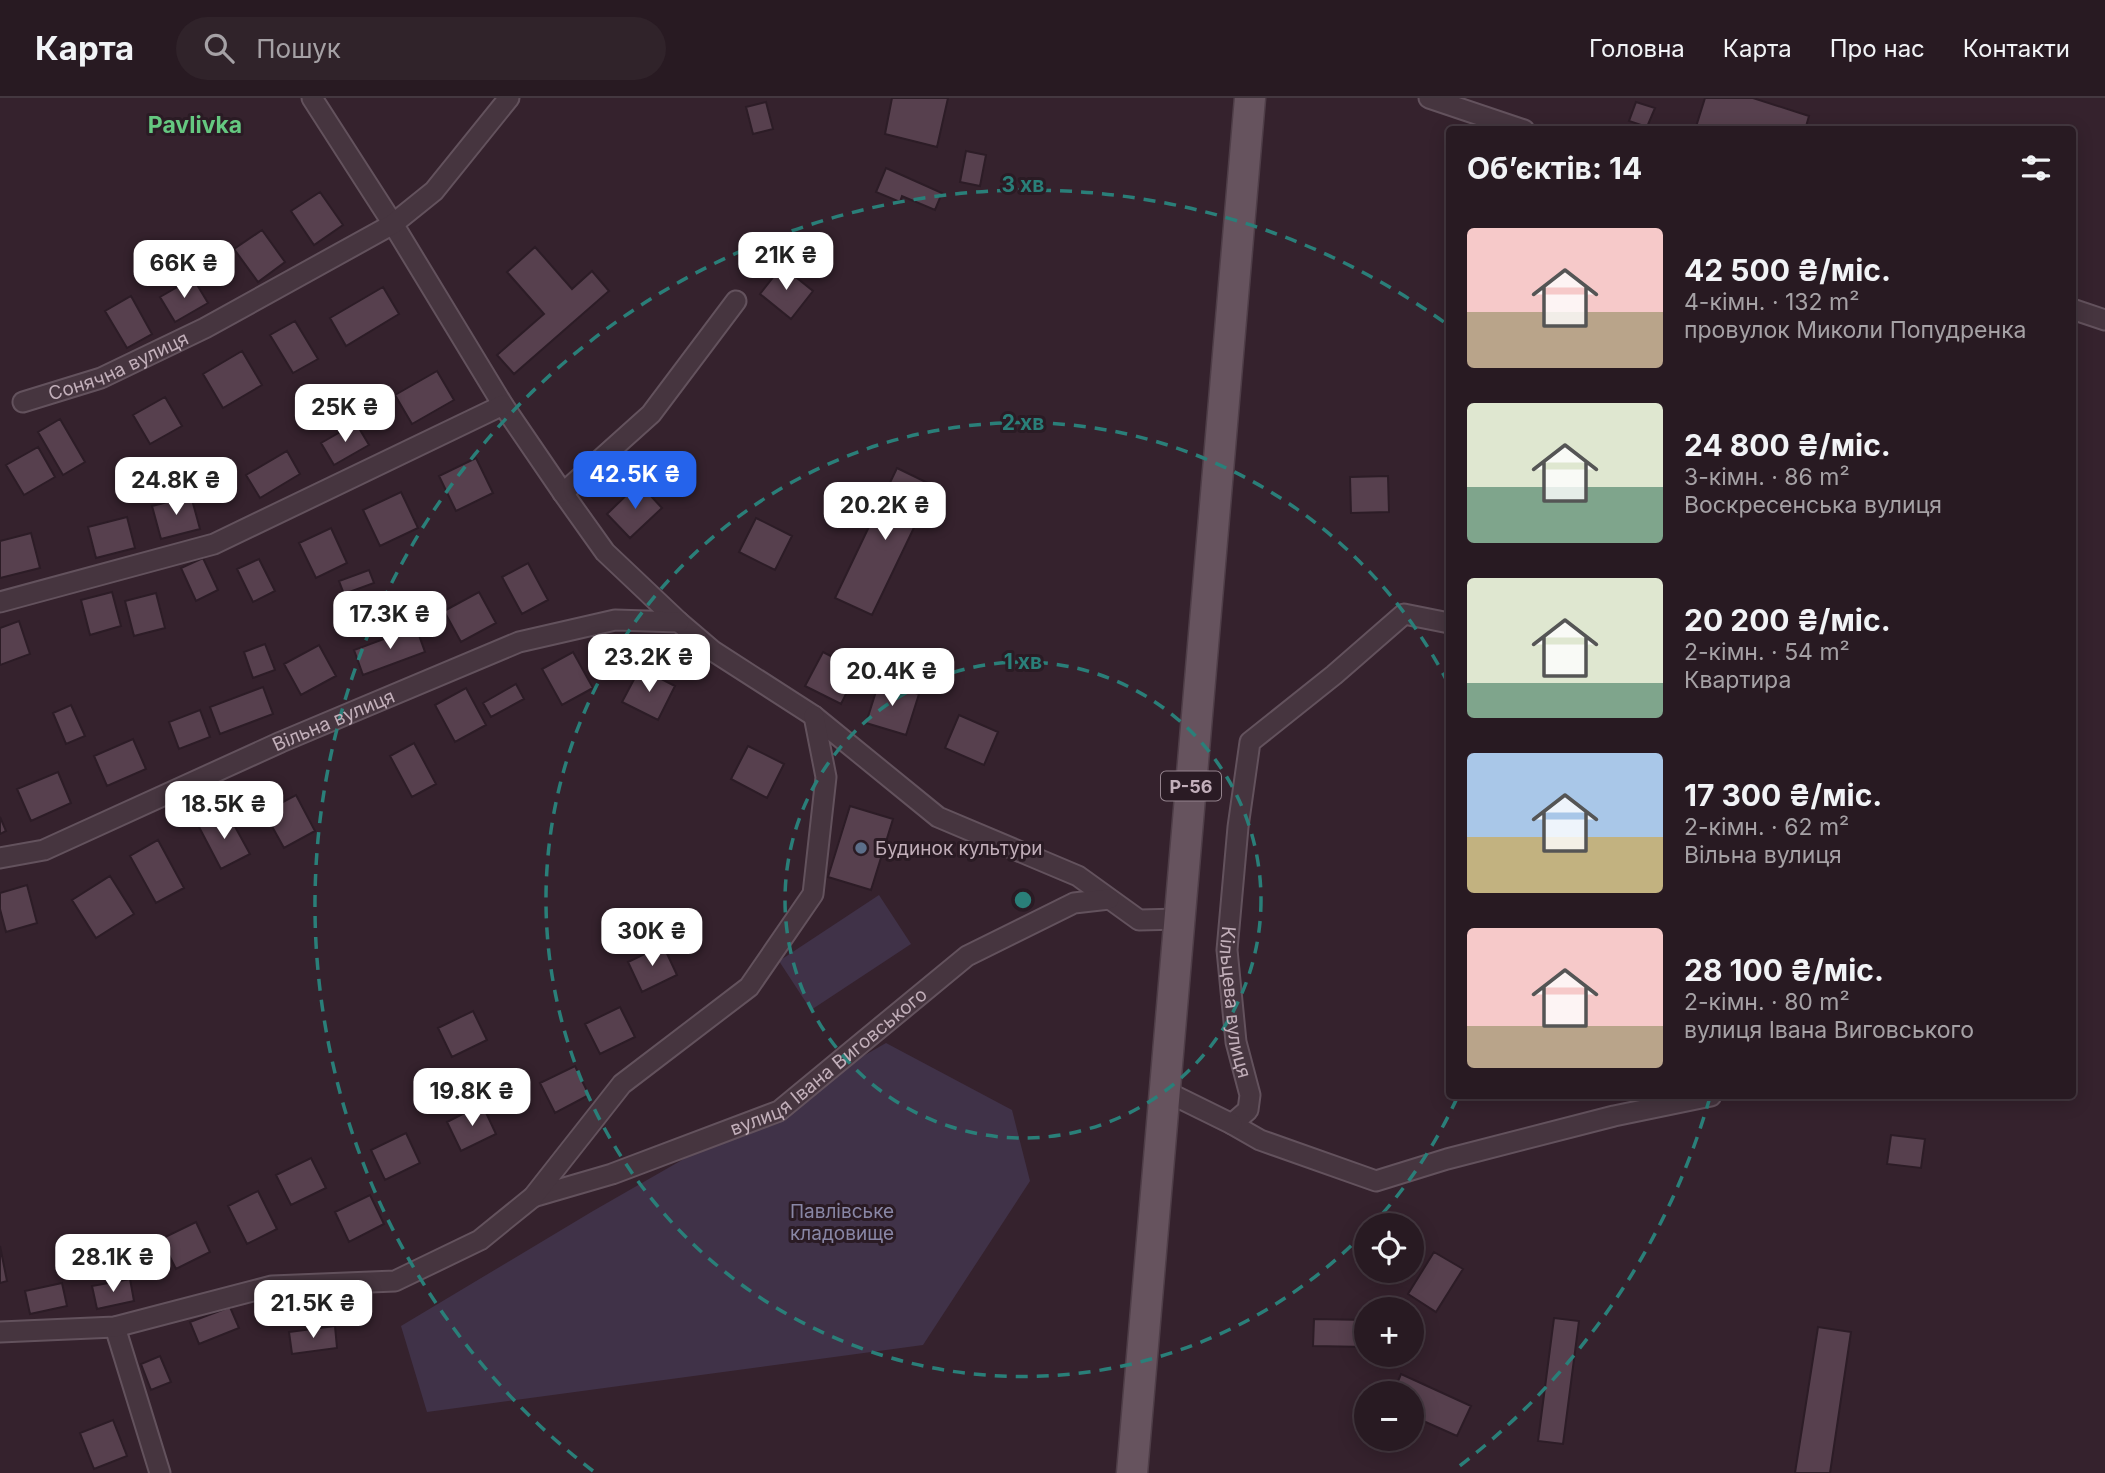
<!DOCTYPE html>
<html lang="uk">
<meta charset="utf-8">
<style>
body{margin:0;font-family:Inter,sans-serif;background:#30232a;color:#f1f3f6;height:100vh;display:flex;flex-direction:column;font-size:26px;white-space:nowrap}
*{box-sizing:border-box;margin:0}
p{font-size:23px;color:#a5a1a5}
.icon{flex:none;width:38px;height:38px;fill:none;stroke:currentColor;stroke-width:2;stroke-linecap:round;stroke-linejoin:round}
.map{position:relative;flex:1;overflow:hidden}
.details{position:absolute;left:1446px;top:28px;width:630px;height:973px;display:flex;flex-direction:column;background:#281a22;border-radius:7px;box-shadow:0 4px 18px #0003,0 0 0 2px #443840}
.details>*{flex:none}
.controls{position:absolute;left:1354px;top:1115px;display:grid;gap:14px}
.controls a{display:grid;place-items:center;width:70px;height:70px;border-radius:50%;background:#281a22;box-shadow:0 4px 18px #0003,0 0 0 2px #443840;font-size:35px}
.price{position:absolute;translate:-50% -60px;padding:0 16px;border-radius:14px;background:#fff;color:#222;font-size:23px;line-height:46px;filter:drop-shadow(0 2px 4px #0008)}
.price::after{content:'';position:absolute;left:50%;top:42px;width:21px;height:16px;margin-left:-10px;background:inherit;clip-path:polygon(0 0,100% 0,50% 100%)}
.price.active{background:#2563eb;color:#fff}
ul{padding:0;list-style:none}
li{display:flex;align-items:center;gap:21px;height:175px;padding:0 21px}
li span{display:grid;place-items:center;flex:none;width:196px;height:140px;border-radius:7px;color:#555}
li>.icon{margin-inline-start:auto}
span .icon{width:84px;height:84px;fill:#fffc;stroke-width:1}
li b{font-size:30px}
h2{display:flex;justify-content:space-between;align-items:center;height:84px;padding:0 21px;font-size:30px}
header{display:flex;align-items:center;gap:42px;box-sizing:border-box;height:98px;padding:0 35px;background:#281a22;border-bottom:2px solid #443840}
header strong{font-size:33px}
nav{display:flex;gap:38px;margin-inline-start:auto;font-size:24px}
.search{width:490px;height:63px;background:#30232a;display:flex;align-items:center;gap:18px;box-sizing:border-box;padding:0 24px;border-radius:38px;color:#a5a1a5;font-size:26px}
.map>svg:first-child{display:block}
.green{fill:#403248}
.building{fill:#57404e;stroke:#2c1c26;stroke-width:2}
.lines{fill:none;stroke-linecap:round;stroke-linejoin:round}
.minor-casing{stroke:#63525d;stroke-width:23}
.primary-casing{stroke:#4f3e48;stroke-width:33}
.minor{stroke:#46353f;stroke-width:19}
.primary{stroke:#66535e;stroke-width:30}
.ring{fill:none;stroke:#2a7f79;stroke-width:3.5;stroke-dasharray:12 9}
.service-dot{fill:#5c6f8a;stroke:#2a1b24;stroke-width:2.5}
.labels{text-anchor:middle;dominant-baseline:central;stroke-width:6;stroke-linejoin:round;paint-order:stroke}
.shield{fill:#2a1b24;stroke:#94838d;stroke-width:2}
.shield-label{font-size:18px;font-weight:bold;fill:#c2afba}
.street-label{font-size:19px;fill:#c2afba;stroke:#2a1b24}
.poi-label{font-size:19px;fill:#c2afba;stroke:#2a1b24;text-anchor:start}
.park-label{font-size:19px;fill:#8987a6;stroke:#2a1b24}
.quarter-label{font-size:23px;font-weight:bold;fill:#65c880;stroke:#2a1b24}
.centre{fill:#2a7f79;stroke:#2a1b24;stroke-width:3.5}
.ring-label{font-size:21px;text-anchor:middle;font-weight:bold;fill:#2a7f79;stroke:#2a1b24;stroke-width:6;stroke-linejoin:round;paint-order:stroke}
</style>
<header>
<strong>Карта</strong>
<div class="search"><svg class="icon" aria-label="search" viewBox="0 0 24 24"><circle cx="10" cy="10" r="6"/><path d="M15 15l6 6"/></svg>Пошук</div>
<nav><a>Головна</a><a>Карта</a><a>Про нас</a><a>Контакти</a></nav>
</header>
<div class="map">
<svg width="2105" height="1375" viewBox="0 0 2105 1375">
<rect width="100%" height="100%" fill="#35222d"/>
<path class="green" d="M879,797L911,846L811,912L779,863Z
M886,945L1012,1012L1030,1083L923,1247L427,1314L401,1228L593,1113Z"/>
<path class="building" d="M892,0H948L937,49L885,36Z
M1705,0H1753L1809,18L1805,32H1695Z
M766,4L773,31L753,36L746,9Z
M1636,4L1655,10L1647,29L1629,23Z
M966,53L986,57L980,88L960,84Z
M886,70L942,95L935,112L902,98L900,104L876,94Z
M320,94L343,127L314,147L291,113Z
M262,132L285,164L258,184L234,151Z
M535,149L572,191L592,173L609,193L514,276L497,257L544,216L507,174Z
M782,168L813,193L791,221L760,196Z
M193,180L208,205L175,224L160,199Z
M383,189L399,216L346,248L330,220Z
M131,198L152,236L127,250L105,213Z
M295,223L318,261L293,275L270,237Z
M242,253L262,287L223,310L203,276Z
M437,273L454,302L412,326L395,297Z
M165,299L182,328L150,346L133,317Z
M60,321L85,364L63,377L38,334Z
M356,325L369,347L334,367L321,345Z
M38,349L55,379L24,397L6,367Z
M287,353L300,376L260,400L246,377Z
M476,360L493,395L456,413L439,378Z
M897,370L934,388L872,517L835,500Z
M1388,378L1389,414L1351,415L1350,379Z
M639,385L662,410L630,440L607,416Z
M401,394L418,430L380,448L363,412Z
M191,398L200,431L161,441L152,408Z
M127,419L135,450L96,460L88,429Z
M756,420L792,438L775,472L739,454Z
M331,430L347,465L316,480L299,445Z
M31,435L40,470L0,480V443Z
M203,460L218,492L196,503L181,470Z
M259,461L275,493L253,504L237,471Z
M528,465L548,502L522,516L502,479Z
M369,472L374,485L344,496L339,483Z
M112,494L121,528L90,537L81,502Z
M479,494L496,525L461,544L444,513Z
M156,495L165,530L134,538L125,503Z
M19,523L30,556L0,567V530Z
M416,529L425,554L363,577L354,552Z
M265,546L275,572L253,580L244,554Z
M319,547L336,578L301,597L284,566Z
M573,554L593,590L562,607L542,571Z
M823,554L858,572L841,606L805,588Z
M640,570L675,588L658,622L622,604Z
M879,584L919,596L906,637L866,625Z
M516,586L524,601L491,619L483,605Z
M263,589L273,616L220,636L210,609Z
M466,590L486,627L455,644L435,607Z
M71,607L85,638L66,646L53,615Z
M200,612L210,639L179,651L169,624Z
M959,617L998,634L984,667L945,650Z
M133,641L146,671L107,688L94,658Z
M414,645L436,686L412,699L390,658Z
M748,648L784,666L767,700L731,681Z
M58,674L71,705L31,723L17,691Z
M296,697L315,733L284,750L264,714Z
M850,708L893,721L871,792L828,779Z
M227,714L250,756L221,771L199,729Z
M0,719L6,733L0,736Z
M158,742L184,790L156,805L130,758Z
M110,778L134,816L96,840L72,802Z
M27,787L37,825L6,834L0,811V795Z
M663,847L677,877L642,894L628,864Z
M620,909L635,939L600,956L585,926Z
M473,913L487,942L452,959L438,930Z
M575,968L589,997L555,1015L540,985Z
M482,1006L496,1036L461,1053L447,1024Z
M406,1035L420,1065L385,1082L371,1052Z
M1891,1037L1925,1041L1921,1070L1887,1066Z
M311,1060L326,1090L291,1107L276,1077Z
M258,1093L277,1131L247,1146L228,1108Z
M370,1097L384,1126L349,1144L335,1114Z
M196,1124L210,1154L176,1171L161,1141Z
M0,1148L7,1183L0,1185Z
M1434,1154L1463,1171L1436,1214L1408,1196Z
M130,1181L134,1203L97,1211L92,1188Z
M62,1185L67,1208L30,1216L25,1193Z
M230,1209L239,1230L199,1246L190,1224Z
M1554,1220L1579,1223L1563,1346L1538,1343Z
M1314,1221L1367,1222V1249L1313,1248Z
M335,1228L337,1250L292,1256L289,1234Z
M1818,1229L1851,1234L1830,1375H1795Z
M160,1258L171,1284L151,1292L141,1266Z
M1401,1276L1471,1308L1457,1338L1412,1318V1295H1393Z
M113,1322L127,1358L94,1371L80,1335Z
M1380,1340H1397L1394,1347Z"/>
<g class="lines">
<defs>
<g id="minor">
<path d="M312,0L393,126L503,307L563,395L605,454L679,524L713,553L814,618L938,719L1078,778L1139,822L1180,821"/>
<path d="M1429,0L1524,32"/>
<path d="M2072,211L2105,222"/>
<path id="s1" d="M23,304L101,280L205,230L393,126L434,93L509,0"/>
<path d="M563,395L651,316L736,203"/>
<path d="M0,504L214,446L503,307"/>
<path id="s2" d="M1449,525L1404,516L1334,577L1250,644L1238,729L1227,852L1236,944L1250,997L1248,1012L1232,1026L1260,1042L1376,1083L1447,1061L1614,1018L1711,998"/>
<path id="s3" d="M0,760L44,752L281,644L519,544L615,522L679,524"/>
<path d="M1165,993L1232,1026"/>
<path id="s4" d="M533,1099L612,1076L779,1013L967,858L1074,805L1109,801"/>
<path d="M115,1229L160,1375"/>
<path d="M0,1234L115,1229L272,1188L395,1183L480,1142L533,1099L622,986L749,889L813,796L826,679L814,618"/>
</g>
<path id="primary" d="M1132,1375L1250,0"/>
</defs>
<use href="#minor" class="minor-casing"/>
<use href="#primary" class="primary-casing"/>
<use href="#minor" class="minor"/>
<use href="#primary" class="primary"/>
</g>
<g class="ring">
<circle cx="1023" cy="802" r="238"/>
<path d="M1457 1000A477 477 0 0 1 1375 1124M1366 1133A477 477 0 1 1 1448 585"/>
<path d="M1710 999A715 715 0 0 1 1453 1373M593 1373A715 715 0 0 1 1448 227"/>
</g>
<circle class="service-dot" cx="861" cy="750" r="7"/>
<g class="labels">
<rect class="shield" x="1161" y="673.5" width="60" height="29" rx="5"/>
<g class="shield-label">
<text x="1191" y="688">Р-56</text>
</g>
<g class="street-label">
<text stroke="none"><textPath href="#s1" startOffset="102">Сонячна вулиця</textPath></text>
<text stroke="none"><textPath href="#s3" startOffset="362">Вільна вулиця</textPath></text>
<text stroke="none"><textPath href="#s2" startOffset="508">Кільцева вулиця</textPath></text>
<text stroke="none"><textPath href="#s4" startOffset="329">вулиця Івана Виговського</textPath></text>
</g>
<g class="poi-label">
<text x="875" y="750">Будинок культури</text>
</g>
<g class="park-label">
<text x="842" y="1113">Павлівське<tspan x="842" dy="22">кладовище</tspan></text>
</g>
<g class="quarter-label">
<text x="195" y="27">Pavlivka</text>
</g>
</g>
<circle cx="1023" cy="802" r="10" class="centre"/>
<g class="ring-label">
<text x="1023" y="94">3 хв</text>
<text x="1023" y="332">2 хв</text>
<text x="1023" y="571">1 хв</text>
</g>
</svg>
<div class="controls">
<a><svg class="icon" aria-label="locate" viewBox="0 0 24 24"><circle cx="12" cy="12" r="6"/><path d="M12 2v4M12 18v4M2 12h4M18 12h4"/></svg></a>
<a>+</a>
<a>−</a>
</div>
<b class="price" style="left:786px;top:194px">21K ₴</b>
<b class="price" style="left:184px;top:202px">66K ₴</b>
<b class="price" style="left:345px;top:346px">25K ₴</b>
<b class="price active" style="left:635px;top:413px">42.5K ₴</b>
<b class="price" style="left:176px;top:419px">24.8K ₴</b>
<b class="price" style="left:885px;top:444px">20.2K ₴</b>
<b class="price" style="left:390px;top:553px">17.3K ₴</b>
<b class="price" style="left:649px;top:596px">23.2K ₴</b>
<b class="price" style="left:892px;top:610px">20.4K ₴</b>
<b class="price" style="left:224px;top:743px">18.5K ₴</b>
<b class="price" style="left:652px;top:870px">30K ₴</b>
<b class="price" style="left:472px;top:1030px">19.8K ₴</b>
<b class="price" style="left:113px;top:1196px">28.1K ₴</b>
<b class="price" style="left:313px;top:1242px">21.5K ₴</b>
<section class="details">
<h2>Об’єктів: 14<svg class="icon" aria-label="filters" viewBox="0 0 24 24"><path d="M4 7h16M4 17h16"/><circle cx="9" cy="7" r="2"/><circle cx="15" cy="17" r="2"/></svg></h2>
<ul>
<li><span style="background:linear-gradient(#f6c9c9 60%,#b9a48a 0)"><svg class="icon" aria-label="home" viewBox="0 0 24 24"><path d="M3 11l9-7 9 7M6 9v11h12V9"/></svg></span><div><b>42 500 ₴/міс.</b><p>4-кімн. · 132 m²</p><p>провулок Миколи Попудренка</p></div></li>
<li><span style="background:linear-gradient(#dfe7d0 60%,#7fa58c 0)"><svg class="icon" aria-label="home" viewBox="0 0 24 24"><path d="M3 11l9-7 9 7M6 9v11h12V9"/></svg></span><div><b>24 800 ₴/міс.</b><p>3-кімн. · 86 m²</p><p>Воскресенська вулиця</p></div></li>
<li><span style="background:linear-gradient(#dfe7d0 75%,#7fa58c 0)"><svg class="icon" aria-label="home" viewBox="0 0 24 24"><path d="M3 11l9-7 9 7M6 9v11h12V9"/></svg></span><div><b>20 200 ₴/міс.</b><p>2-кімн. · 54 m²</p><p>Квартира</p></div></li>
<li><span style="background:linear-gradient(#a9c7e8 60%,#c2b280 0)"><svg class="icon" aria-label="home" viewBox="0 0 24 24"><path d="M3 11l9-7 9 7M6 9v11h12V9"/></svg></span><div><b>17 300 ₴/міс.</b><p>2-кімн. · 62 m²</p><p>Вільна вулиця</p></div></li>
<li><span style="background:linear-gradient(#f6c9c9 70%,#b9a48a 0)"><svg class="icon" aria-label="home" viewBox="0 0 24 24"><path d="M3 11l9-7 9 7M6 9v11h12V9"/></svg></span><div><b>28 100 ₴/міс.</b><p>2-кімн. · 80 m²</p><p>вулиця Івана Виговського</p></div></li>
</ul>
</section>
</div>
